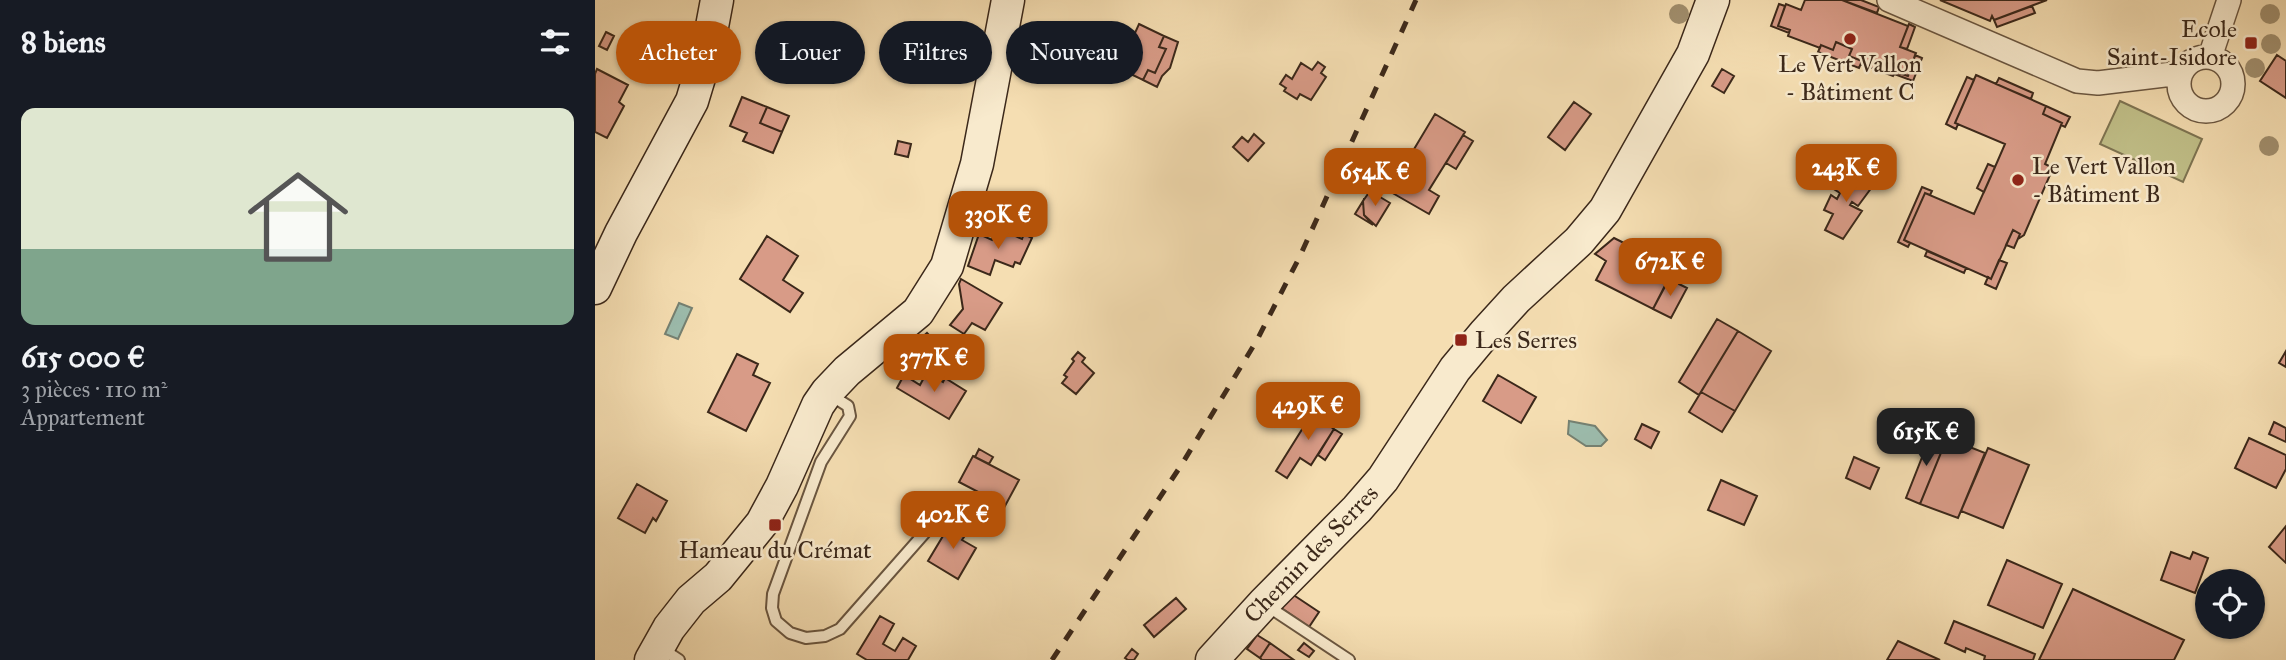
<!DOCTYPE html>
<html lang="fr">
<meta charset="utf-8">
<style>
body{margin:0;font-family:"IM FELL Great Primer",serif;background:#20242c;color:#f1f3f6;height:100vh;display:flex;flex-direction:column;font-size:26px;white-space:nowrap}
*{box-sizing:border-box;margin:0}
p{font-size:23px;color:#9ea1a6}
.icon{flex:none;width:38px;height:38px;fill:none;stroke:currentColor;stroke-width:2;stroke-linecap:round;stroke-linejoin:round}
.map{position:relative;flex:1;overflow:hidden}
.panel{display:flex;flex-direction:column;background:#171b24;width:595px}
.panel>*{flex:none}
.guide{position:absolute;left:21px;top:21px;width:665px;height:63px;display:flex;gap:14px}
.fabs{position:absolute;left:1600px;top:569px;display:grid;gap:14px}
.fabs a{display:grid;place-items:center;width:70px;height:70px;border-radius:50%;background:#171b24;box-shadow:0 2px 5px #0004;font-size:35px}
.price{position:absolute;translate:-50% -60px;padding:0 16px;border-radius:14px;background:#b45309;color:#fff;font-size:23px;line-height:46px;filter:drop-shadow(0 2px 4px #0008)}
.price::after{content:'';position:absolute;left:50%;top:42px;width:21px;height:16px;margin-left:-10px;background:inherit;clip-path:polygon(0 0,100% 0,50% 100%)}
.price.active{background:#222;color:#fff}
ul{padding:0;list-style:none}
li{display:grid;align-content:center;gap:14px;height:371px;padding:0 21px}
li span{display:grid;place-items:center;height:217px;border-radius:14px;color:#555}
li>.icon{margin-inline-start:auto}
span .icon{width:126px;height:126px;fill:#fffc;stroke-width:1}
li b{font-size:30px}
h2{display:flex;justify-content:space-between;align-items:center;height:84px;padding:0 21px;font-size:30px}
.pill{padding:0 24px;border-radius:32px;background:#171b24;box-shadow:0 2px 5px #0004;font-size:24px;line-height:63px}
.pill.active{background:#b45309;color:#fff}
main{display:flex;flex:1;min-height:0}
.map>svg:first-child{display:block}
.park{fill:#c1c089;stroke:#7e7452;stroke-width:2}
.water{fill:#9cbcad;stroke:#758172;stroke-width:2}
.building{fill:#d89b87;stroke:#3b281a;stroke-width:2}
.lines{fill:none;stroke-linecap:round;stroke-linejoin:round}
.lane-casing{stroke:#6a5640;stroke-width:14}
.street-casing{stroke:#6a5640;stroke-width:26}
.secondary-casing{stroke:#3b281a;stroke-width:35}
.lane{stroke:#f8eacd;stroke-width:10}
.street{stroke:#f8eacd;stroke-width:23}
.secondary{stroke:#f8eacd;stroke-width:32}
.rail{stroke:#3b281a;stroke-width:5;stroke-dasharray:12 12;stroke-linecap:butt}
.tree{fill:#a18f6e}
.poi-dot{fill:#8f2418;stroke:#f8eacd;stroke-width:2.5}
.labels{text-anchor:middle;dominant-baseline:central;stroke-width:5;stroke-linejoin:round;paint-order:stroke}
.poi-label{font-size:24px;fill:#3b281a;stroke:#f8eacd}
.street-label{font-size:24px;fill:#3b281a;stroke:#f8eacd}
</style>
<main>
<section class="panel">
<h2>8 biens<svg class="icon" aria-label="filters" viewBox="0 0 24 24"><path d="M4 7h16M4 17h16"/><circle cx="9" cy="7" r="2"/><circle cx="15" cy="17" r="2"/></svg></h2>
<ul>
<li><span style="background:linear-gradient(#dfe7d0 65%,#7fa58c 0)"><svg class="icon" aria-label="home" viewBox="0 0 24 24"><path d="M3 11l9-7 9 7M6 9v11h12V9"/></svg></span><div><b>615 000 €</b><p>3 pièces · 110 m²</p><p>Appartement</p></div></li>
</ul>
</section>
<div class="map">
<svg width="1691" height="660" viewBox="0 0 1691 660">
<rect width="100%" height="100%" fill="#f5deb2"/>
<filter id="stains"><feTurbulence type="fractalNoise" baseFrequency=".00286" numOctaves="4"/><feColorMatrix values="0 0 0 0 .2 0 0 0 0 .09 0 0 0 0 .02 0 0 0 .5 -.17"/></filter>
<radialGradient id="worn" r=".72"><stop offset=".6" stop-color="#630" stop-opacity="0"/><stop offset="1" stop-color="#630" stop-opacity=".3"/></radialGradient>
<path class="park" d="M1525,101L1607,139L1588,182L1505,144Z"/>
<path class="water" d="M84,303L97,308L83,339L70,334Z
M974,421L1000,426L1012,440L1006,446H991L973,434Z"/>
<path class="building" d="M1210,0H1247L1313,26L1305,47L1321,53L1313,76L1300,72L1298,76L1266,64L1267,61L1254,56L1257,49L1241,42L1238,50L1226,45L1225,48L1193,36L1195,30L1183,26L1191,4L1206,10Z
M1247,0H1266L1284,7L1282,13Z
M1345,0H1452L1399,20L1397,16L1395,21Z
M1184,4L1190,6L1183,26L1195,30L1194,33L1176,26Z
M1437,6L1440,13L1402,27L1399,20Z
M544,24L569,36L564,47L571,49L560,73L553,70L548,80L523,68L527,60L524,58L537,31L540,33Z
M1314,24L1320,27L1312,49L1305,47Z
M11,32L19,36L12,50L4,46Z
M569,36L583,42L575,68L567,76L562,87L548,80L553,70L560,73L571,49L564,47Z
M1241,42L1257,49L1254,56L1267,61L1264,68L1223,52L1226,45L1238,50Z
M1320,55L1327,58L1318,81L1299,74L1300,72L1313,76Z
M1682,55L1691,61V98L1665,81Z
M723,62L730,67L726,73L731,77L716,100L705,94L702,99L689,91L691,88L685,84L691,75L697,79L706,63L717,70Z
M2,69L33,85L24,102L29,106L12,138L0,132V74Z
M1127,69L1139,76L1129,93L1117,86Z
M1381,75L1451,106L1448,114L1467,123L1450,164L1458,168L1429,235L1423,239L1425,234L1418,230L1396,279L1309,240L1330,193L1379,214L1400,167L1410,144L1360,123Z
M1372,77L1379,80L1360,123L1363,124L1361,129L1351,124Z
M1404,78L1438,93L1436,99L1401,84Z
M147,97L172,107L165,123L187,132L178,153L148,141L152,133L135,126Z
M979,102L996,114L970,150L953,137Z
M1451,106L1475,117L1470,127L1466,125L1467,123L1448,114Z
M172,107L194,116L187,132L165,123Z
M840,114L870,132L834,190L844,196L834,214L794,191Z
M659,134L669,143L653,161L638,147L647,137L653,142Z
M868,135L878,141L861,169L851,163Z
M303,141L316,144L313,157L300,154Z
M1393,164L1400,167L1389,192L1382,188Z
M1250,169L1277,187L1263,206L1257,202L1255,205L1267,211L1248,239L1230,230L1238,214L1229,210L1236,195L1242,199L1245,193L1237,188Z
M1327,187L1337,191L1335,195L1330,193L1309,240L1315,243L1313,247L1303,242Z
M775,191L795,203L781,226L769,215L768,201Z
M768,201L769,215L778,225L760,214Z
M402,228L427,239L429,234L437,238L425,264L420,262L418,267L400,260L395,275L373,266L384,234L397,240Z
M1418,230L1425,234L1419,248L1411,245Z
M172,236L203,256L188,280L208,293L195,312L145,279Z
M1019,238L1079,268L1058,309L1001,280L1011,261L1000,254Z
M1332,251L1371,268L1369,273L1330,256Z
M1404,260L1412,263L1401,289L1390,284L1393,277L1396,279Z
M366,279L407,303L390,330L377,323L369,334L355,325L368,309L364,284Z
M1074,279L1092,288L1076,318L1058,309Z
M1122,319L1143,331L1104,395L1084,382Z
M1143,331L1176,351L1140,411L1106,392Z
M332,333L341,342L324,363L312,351Z
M1691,351V367L1684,363Z
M483,352L490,358L487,362L499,373L481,394L467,383L472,377L469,375L479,361L477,359Z
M142,354L163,364L158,375L175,383L151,431L113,412Z
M332,372L348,382L350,378L371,391L354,419L302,388L309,375L325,385Z
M903,375L941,397L926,423L888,401Z
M1106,392L1140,411L1127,432L1094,412Z
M721,407L735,415L730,423L739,429L716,465L705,458L692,478L681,471Z
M1679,422L1691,428V442L1674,434Z
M1047,424L1064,432L1056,448L1040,439Z
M739,429L747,434L730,460L723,455Z
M1337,432L1352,438L1325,504L1311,498Z
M1352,438L1390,453L1363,518L1325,504Z
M1654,438L1691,455V469L1681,488L1640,468Z
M1393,448L1434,465L1408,528L1366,511Z
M384,449L398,457L394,464L380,457Z
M378,456L424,480L410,506L364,482Z
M1259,457L1284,468L1275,489L1251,478Z
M1126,480L1162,496L1149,525L1113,510Z
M42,484L72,501L61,521L58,518L50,533L23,518Z
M392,497L410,506L404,516L386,507Z
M357,521L373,531L367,540L381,548L363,579L333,561Z
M1691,526V563L1674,547Z
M1576,552L1595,559L1598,552L1613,558L1600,593L1566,580Z
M1412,560L1467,584L1448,628L1393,605Z
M1478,589L1589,640L1579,660H1444Z
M697,594L724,612L714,627L686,608Z
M581,598L591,609L559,637L549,625Z
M285,616L299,624L288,644L300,651L308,638L321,646L313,660H272L262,654Z
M1359,621L1440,654L1438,660H1389L1390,656L1371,648L1370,652L1350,643Z
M662,635L675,643L665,658L652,649Z
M1303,641L1345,660H1292Z
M675,643L699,660H667L665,658Z
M709,643L719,651L714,657L703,650Z
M537,649L543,654L539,660H533L530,658Z"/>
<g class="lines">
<defs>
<path id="lane" d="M234,394L253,406L255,416L226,462L178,594L177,608L181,621L195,633L211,638L230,636L245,629L356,503
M671,605L754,660
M66,648L84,660"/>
<path id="street" d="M1294,0L1482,81L1503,83L1586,73
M1584 84a27 27 0 1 1 54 0a27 27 0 1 1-54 0Z
M1615,57L1634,0"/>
<path id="secondary" d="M0,288L26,233L97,101L113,48L122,0
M56,660L74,628L96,600L123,577L167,523L187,486L223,405L232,392L252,371L323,312L352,266L382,164L413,0
M617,660L669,603L762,509L788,479L860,369L890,333L921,299L984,241L1010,210L1098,54L1118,0"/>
</defs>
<use href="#lane" class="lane-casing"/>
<use href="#street" class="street-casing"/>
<use href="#secondary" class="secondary-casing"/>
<use href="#lane" class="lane"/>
<use href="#street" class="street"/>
<use href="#secondary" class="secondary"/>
<path class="rail" d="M457,660L587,464L662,340L705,256L821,0"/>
</g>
<g class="tree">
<circle cx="1084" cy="14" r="10"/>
<circle cx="1675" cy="14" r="10"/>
<circle cx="1676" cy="44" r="10"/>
<circle cx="1660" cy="68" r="10"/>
<circle cx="1674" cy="146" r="10"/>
</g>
<g class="poi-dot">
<circle cx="1255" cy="39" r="7"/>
<rect x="1649" y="36" width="14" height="14" rx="3.5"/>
<circle cx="1423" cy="180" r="7"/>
<rect x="859" y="333" width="14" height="14" rx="3.5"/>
<rect x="173" y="518" width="14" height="14" rx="3.5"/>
</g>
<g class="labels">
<g class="poi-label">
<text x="1642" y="29" text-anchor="end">Ecole<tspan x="1642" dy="28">Saint-Isidore</tspan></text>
<text x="1255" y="64">Le Vert Vallon<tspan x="1255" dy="28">- Bâtiment C</tspan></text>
<text x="1437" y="166" text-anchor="start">Le Vert Vallon<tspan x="1437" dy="28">- Bâtiment B</tspan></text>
<text x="880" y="340" text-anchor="start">Les Serres</text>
<text x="180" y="550">Hameau du Crémat</text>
</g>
<g class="street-label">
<text transform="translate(716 554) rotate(-46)">Chemin des Serres</text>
</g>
</g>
<rect width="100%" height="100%" filter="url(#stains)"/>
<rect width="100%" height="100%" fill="url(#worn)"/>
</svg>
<div class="fabs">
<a><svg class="icon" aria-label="locate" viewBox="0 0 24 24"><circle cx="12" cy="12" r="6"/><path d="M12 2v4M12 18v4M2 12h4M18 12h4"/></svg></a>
</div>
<b class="price" style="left:1251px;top:204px">243K €</b>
<b class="price" style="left:780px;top:208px">654K €</b>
<b class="price" style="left:403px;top:251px">330K €</b>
<b class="price" style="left:1075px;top:298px">672K €</b>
<b class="price" style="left:339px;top:394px">377K €</b>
<b class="price" style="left:713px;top:442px">429K €</b>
<b class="price active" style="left:1331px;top:468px">615K €</b>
<b class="price" style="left:358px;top:551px">402K €</b>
<div class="guide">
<a class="pill active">Acheter</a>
<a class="pill">Louer</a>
<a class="pill">Filtres</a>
<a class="pill">Nouveau</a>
</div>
</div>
</main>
